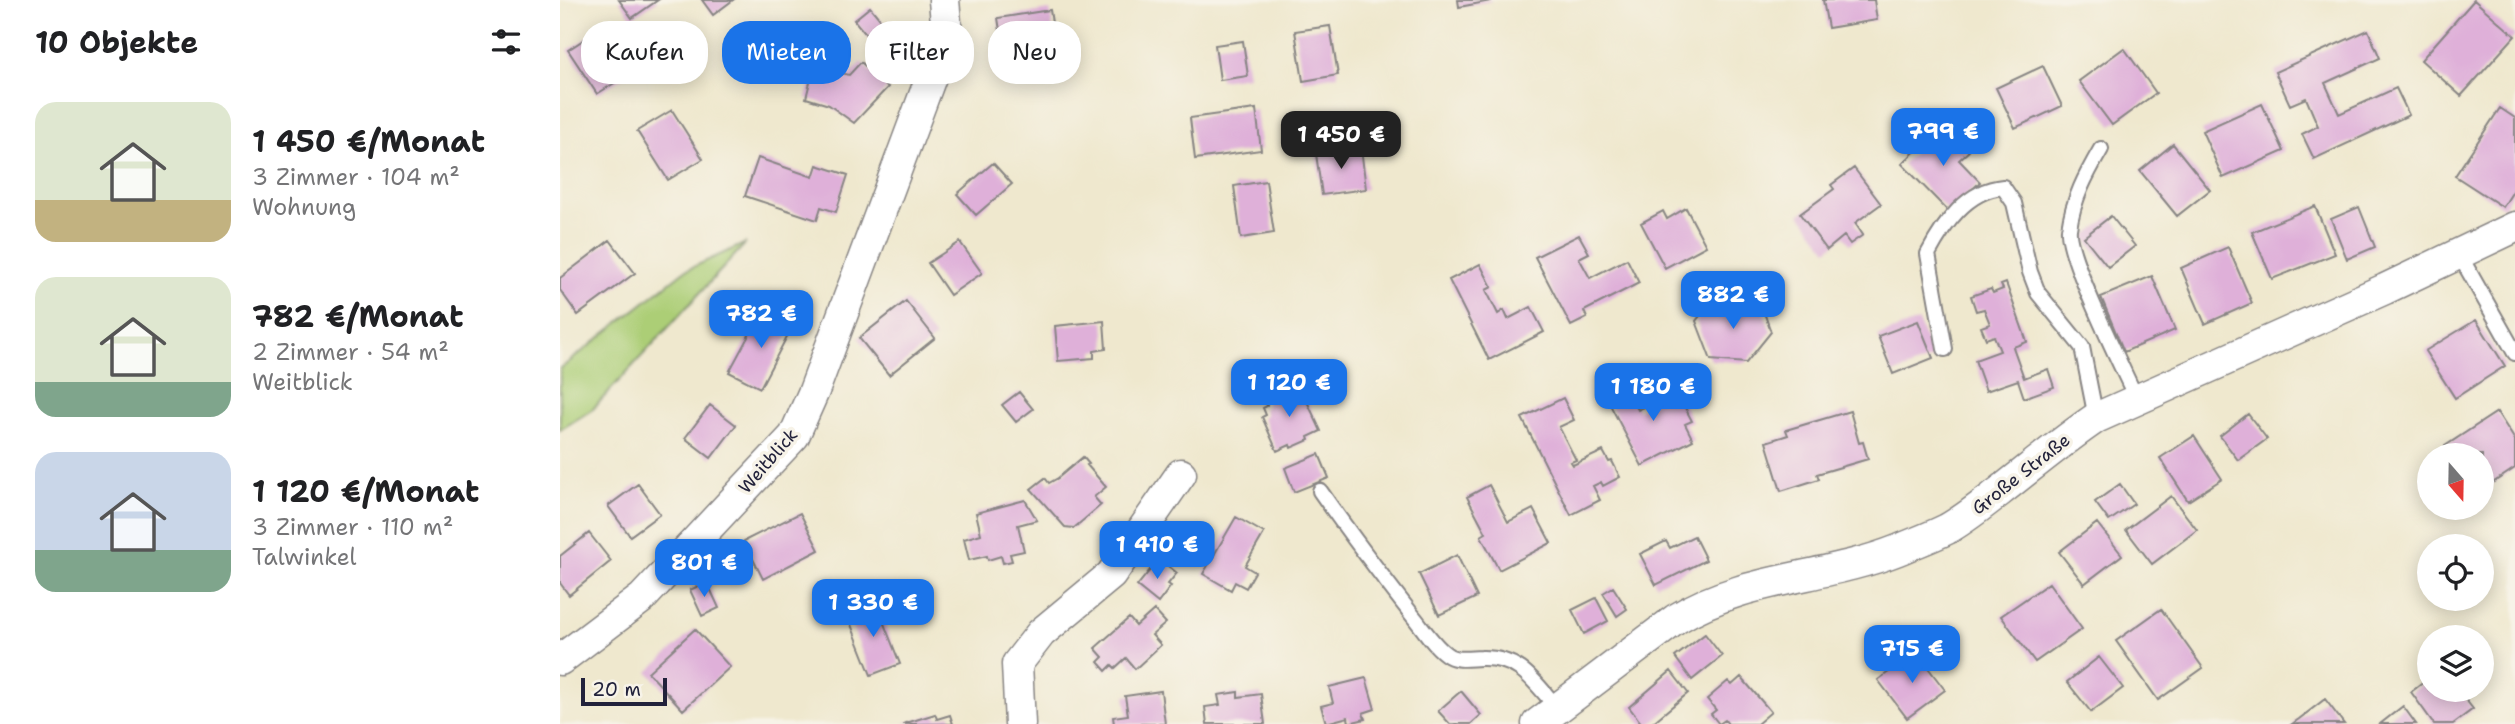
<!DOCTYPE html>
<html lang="de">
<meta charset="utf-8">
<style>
body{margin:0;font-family:"Shantell Sans",sans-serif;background:#f6f6f6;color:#202124;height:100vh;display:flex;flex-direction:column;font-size:26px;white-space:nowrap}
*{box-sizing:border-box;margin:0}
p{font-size:23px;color:#757577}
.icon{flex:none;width:38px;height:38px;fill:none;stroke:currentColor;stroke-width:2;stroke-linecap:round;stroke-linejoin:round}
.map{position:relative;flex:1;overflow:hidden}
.side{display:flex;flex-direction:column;background:#fff;width:560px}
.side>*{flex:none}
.guide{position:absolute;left:21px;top:21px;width:665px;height:63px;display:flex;gap:14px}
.needle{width:46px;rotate:160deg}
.controls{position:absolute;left:1857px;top:443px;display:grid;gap:14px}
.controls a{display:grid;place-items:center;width:77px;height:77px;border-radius:50%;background:#fff;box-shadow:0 4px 18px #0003;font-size:35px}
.scale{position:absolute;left:21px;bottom:18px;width:86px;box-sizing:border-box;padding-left:7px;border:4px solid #22223b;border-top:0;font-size:19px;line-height:24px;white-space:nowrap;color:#22223b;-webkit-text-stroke:5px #f7f3e8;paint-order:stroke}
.price{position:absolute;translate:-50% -60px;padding:0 16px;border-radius:14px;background:#1a73e8;color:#fff;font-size:23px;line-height:46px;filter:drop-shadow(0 2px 4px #0008)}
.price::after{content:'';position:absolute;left:50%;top:42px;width:21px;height:16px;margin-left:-10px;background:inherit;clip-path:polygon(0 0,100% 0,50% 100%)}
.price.on{background:#222;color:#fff}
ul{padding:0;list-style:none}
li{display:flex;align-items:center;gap:21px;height:175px;padding:0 35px}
li span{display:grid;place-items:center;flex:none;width:196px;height:140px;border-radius:21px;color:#555}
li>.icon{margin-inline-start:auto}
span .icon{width:84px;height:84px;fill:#fffc;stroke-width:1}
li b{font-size:30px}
h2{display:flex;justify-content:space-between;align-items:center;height:84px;padding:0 35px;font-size:30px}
.pill{padding:0 24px;border-radius:28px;background:#fff;box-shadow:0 4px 18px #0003;font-size:24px;line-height:63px}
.pill.on{background:#1a73e8;color:#fff}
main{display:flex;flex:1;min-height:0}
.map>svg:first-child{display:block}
.green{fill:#acce76;stroke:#677858;stroke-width:2}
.building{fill:#dfb0d9}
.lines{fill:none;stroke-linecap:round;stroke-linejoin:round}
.service-casing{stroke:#888584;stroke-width:18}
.minor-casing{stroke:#888584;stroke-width:33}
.service{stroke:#fff;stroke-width:14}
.minor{stroke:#fff;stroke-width:30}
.labels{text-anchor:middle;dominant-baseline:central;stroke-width:7;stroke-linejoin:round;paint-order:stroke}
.street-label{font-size:18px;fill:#22223b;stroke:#f7f3e8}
</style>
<main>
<section class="side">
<h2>10 Objekte<svg class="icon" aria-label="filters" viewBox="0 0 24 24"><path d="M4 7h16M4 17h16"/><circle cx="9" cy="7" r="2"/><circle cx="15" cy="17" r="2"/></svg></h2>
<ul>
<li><span style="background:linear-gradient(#dfe7d0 70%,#c2b280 0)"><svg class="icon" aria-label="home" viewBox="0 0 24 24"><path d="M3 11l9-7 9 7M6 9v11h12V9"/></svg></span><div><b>1 450 €/Monat</b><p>3 Zimmer · 104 m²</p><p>Wohnung</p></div></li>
<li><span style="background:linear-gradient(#dfe7d0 75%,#7fa58c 0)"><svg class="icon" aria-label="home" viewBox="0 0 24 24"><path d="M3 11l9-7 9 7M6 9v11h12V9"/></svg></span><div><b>782 €/Monat</b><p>2 Zimmer · 54 m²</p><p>Weitblick</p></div></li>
<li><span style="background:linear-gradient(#c9d6e8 70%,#7fa58c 0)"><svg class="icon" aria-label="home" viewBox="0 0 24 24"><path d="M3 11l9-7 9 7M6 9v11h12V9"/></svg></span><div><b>1 120 €/Monat</b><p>3 Zimmer · 110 m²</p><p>Talwinkel</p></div></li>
</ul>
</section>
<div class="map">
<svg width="1955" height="724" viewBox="0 0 1955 724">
<rect width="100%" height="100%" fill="#f7f3e8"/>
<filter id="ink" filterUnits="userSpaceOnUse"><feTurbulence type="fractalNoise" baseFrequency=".0143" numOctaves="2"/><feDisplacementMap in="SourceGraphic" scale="14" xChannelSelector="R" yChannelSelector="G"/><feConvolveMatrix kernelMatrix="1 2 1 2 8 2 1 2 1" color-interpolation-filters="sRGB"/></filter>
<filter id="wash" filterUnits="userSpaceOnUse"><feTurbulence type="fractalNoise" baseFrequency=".00686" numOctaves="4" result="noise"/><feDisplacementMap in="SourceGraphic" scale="28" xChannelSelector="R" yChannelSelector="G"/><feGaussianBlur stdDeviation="1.57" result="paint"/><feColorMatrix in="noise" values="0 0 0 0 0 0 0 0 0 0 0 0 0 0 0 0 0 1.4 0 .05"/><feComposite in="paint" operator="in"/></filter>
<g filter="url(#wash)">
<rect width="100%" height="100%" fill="#efe8ce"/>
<path class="green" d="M186,243L33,409L0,430V369L124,271Z"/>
<g id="blocks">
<path class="building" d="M59,0H98L72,18Z
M142,0H173L153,15Z
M898,0H931V1L899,7Z
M1263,0H1314L1317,20L1268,28Z
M1914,0L1955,36L1901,96L1861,60Z
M310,7L329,30L313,43L294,20Z
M490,10L498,61L446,69L438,18Z
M770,26L778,75L743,81L735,31Z
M43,27L72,72L37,94L8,50Z
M1808,30L1820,58L1765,83L1779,114L1836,88L1849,115L1754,159L1742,134L1758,126L1746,98L1730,105L1715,72Z
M683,41L688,76L660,80L655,45Z
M1564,48L1596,93L1552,125L1519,81Z
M301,62L328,87L294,123L269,105L246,98L254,66L289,75Z
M1483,66L1502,106L1455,128L1436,88Z
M1702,104L1724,151L1663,178L1642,131Z
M1940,108L1955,118V188L1943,207L1895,176Z
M696,109L701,150L635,159L630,118Z
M112,110L143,159L108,180L77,131Z
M1383,124L1409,151L1399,160L1420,182L1389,212L1342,164Z
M1613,144L1650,190L1617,216L1580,171Z
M801,148L806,189L762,195L756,154Z
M198,158L253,177L257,165L288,175L276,212L261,207L257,220L185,196Z
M433,163L452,184L416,215L397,194Z
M1294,168L1321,204L1295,223L1303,235L1290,244L1284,236L1267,250L1240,214L1274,189L1271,185Z
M706,181L714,233L681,238L674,186Z
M1755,206L1775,254L1712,279L1692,232Z
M1799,207L1815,247L1787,259L1771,219Z
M1126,208L1146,246L1105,268L1081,223L1103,211L1107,219Z
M1551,216L1575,246L1548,267L1524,237Z
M1019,235L1029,253L1019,258L1030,278L1067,259L1079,283L1024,311L1027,318L1011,326L975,257Z
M50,240L75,273L18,315L0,290V278Z
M400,242L422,273L390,295L368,263Z
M1668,247L1692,303L1645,324L1621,268Z
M920,264L932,287L926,290L938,314L944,310L948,319L971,307L984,332L929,360L889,280Z
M1592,276L1615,330L1564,352L1541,297Z
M1446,283L1467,342L1453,347L1464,378L1488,369L1494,387L1464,398L1458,380L1426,391L1415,360L1440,351L1434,336L1426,339L1421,327L1430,324L1424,309L1416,311L1411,296L1431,289L1433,293L1443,289L1441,285Z
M346,301L375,338L329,375L299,338Z
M1151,302L1202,307L1211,332L1186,363L1151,360L1136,321Z
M202,311L232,327L200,388L169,372Z
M1916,320L1945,366L1895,398L1865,351Z
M544,321L546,349L534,351V358L498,361L495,326Z
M1358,321L1373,358L1333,374L1318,336Z
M1112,383L1132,421L1125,424L1133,440L1082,466L1046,397L1066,386L1078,410L1105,397L1101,389Z
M721,387L732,395L736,393L739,400L745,397L761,431L748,437L749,440L731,448L730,445L717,451L702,417L706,415L703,408L707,406L706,399L709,392Z
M459,392L473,409L456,422L442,405Z
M1003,398L1014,420L999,427L1016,460L1011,462L1013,465L1043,451L1049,462L1052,461L1060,477L1043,486L1041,482L1033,486L1040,500L1011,515L962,418Z
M150,405L176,425L151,458L125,438Z
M1290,411L1299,443L1303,442L1308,459L1257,474L1259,479L1221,491L1206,442L1228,435L1226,430Z
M1937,412L1955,440V468L1922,490V455H1891L1885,446Z
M1688,414L1707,439L1678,460L1660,436Z
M1634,436L1662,479L1628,501L1600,458Z
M759,454L769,478L734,492L725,468Z
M523,457L529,464L527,465L546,487L534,497L541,505L514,528L505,527L471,489L485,478L489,483L498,478Z
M78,484L100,514L70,536L48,506Z
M1560,484L1574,504L1549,521L1535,502Z
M929,485L948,522L973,509L991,543L939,570L921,536L926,533L907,497Z
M1611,496L1637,530L1592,564L1566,530Z
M465,500L477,520L458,525L464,551L450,554L452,561L443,563L441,556L428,560L427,556L409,560L404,539L421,534L416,513Z
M240,513L259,550L203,579L184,541Z
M676,517L704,533L685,566L695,572L686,588L675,582L671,590L643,574Z
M1537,523L1562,555L1524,584L1499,552Z
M29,533L51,561L9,595L0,583V556Z
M1134,536L1146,560L1096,585L1080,554L1106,541L1110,548Z
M897,555L917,597L879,615L859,574Z
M599,559L617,573L608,584L611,586L598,603L577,586Z
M147,582L159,608L142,616L130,590Z
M1489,583L1522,629L1475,662L1441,616Z
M1053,587L1067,609L1057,616L1043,593Z
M1036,598L1048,621L1024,634L1012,610Z
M308,602L312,613L319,611L340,664L311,675L290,622L294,621L289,609Z
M1601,609L1643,668L1598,700L1556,641Z
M594,610L606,623L592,635L601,645L575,669L566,658L555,668L552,665L546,671L538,662L543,657L535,648L569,618L576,626Z
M135,629L170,667L123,710L88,672Z
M1145,634L1162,656L1132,680L1115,657Z
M1356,652L1385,690L1347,718L1318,680Z
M1539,657L1563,688L1531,712L1507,682Z
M1111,671L1128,693L1091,724H1082L1069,707Z
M1181,677L1211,712L1197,724H1168L1165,720L1159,724L1151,714L1156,710L1147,699L1168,681L1172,685Z
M806,678L815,709L803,713L805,719L789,723L788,717L766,723L761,706L773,703L769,687Z
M1869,678V690H1898L1913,709L1893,724H1874L1851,692Z
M601,691L605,724H554L553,717L568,715L565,696Z
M901,691L921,715L911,724H890L878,711Z
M678,692V697L701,694L705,724H647L645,707L660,705L658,695Z
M1765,699L1784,724H1732L1739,719Z
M1843,706L1856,724H1820Z
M375,714L377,719L390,715L393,724H343Z"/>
</g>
</g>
<g filter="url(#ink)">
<use href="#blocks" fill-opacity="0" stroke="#888584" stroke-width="2"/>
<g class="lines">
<defs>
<path id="service" d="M1541,149C1526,175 1513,199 1509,229C1506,255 1563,369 1577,400
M1899,254L1955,353
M1385,349L1368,254C1384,224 1407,190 1443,187L1454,203L1470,272L1478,293L1522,347L1536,418
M760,491C790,534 821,575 853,616C863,628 875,648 889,656C898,661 911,658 921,658C960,657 974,681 997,708"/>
<path id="minor" d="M0,660L82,598L234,436L254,391L387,34L384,0
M460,724L457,664L481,633L551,575L621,474
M977,724L1116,619C1183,577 1265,579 1338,550C1354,543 1371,537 1387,529C1405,519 1422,505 1439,492C1471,467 1502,441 1536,418L1825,289L1955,227"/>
</defs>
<use href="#service" class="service-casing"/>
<use href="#minor" class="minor-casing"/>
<use href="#service" class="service"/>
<use href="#minor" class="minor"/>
</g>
</g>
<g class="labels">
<g class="street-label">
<text transform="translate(208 461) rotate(-49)">Weitblick</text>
<text transform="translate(1461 474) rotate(-38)">Große Straße</text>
</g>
</g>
</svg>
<div class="controls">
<a><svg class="needle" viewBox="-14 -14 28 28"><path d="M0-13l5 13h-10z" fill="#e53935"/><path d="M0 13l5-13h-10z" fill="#757577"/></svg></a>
<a><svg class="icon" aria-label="locate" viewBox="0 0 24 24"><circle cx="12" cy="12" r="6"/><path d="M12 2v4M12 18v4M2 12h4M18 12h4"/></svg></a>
<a><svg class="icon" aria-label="layers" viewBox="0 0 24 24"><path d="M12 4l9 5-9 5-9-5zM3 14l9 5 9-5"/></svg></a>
</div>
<div class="scale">20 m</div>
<b class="price" style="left:1383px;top:168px">799 €</b>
<b class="price on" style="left:781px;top:171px">1 450 €</b>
<b class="price" style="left:1173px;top:331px">882 €</b>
<b class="price" style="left:201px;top:350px">782 €</b>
<b class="price" style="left:729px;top:419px">1 120 €</b>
<b class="price" style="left:1093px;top:423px">1 180 €</b>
<b class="price" style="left:597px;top:581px">1 410 €</b>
<b class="price" style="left:144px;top:599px">801 €</b>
<b class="price" style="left:313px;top:639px">1 330 €</b>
<b class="price" style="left:1352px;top:685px">715 €</b>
<div class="guide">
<a class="pill">Kaufen</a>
<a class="pill on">Mieten</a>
<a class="pill">Filter</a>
<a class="pill">Neu</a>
</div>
</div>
</main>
